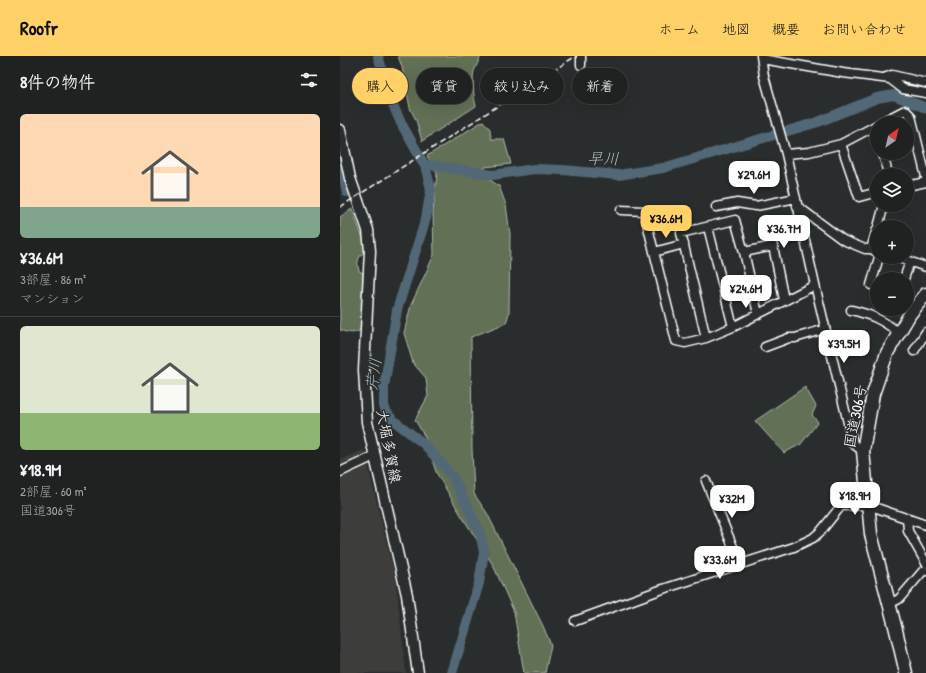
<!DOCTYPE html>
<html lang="ja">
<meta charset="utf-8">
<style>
body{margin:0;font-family:"Patrick Hand","Klee One",sans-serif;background:#282a2a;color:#f1f3f6;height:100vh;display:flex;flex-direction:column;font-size:15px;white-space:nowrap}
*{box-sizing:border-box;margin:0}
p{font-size:13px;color:#a2a4a5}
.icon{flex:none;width:22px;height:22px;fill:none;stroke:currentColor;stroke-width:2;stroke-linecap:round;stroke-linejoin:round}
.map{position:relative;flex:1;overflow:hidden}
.drawer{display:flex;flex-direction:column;background:#202222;width:340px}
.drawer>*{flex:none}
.banner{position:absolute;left:12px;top:12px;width:380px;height:36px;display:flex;gap:8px}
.needle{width:26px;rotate:34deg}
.tools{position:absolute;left:530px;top:60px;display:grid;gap:8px}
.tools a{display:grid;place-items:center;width:44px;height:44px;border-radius:50%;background:#202222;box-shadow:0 4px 16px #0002,0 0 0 1px #3d3f40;font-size:20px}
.price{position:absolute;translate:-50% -34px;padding:0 9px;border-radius:8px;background:#fff;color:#222;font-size:13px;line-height:26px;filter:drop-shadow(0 1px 2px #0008)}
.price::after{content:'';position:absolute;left:50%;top:24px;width:12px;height:9px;margin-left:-6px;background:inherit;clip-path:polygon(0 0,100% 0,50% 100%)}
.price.on{background:#ffd166;color:#111}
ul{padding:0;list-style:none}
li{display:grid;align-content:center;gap:8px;height:212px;padding:0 20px}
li+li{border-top:1px solid #3d3f40}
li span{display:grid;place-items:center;height:124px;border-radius:6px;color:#555}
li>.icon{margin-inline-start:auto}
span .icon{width:72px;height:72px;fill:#fffc;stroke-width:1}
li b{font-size:17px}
h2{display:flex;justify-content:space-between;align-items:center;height:48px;padding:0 20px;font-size:17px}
.pill{padding:0 14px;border-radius:18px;background:#202222;box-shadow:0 4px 16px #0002,0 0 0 1px #3d3f40;font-size:14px;line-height:36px}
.pill.on{background:#ffd166;color:#111}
header{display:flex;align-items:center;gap:24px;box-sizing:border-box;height:56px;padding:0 20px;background:#ffd166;color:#111}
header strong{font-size:19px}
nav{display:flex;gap:22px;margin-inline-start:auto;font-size:14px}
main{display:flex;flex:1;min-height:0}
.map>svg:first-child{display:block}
.built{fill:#3e3c3a}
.green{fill:#627057;stroke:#b0b8ab}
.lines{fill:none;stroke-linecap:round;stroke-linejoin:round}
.river{stroke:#526776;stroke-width:10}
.minor-casing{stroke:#fff;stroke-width:11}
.major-casing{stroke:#fff;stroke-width:13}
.highway-casing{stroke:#fff;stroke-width:15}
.minor{stroke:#2a2d2e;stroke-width:8}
.major{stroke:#2a2d2e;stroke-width:10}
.highway{stroke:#2a2d2e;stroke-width:12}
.rail{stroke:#fff;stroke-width:1.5;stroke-dasharray:6 3;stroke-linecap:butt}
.labels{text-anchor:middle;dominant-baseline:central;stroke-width:3;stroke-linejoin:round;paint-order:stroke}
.street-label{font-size:15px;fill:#fff;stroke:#2a2d2e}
.water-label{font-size:16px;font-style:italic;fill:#b1bbc1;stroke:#2a2d2e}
</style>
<header>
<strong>Roofr</strong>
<nav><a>ホーム</a><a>地図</a><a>概要</a><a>お問い合わせ</a></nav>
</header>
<main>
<section class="drawer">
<h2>8件の物件<svg class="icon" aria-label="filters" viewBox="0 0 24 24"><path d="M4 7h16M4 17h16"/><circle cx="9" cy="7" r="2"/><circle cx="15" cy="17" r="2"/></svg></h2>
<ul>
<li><span style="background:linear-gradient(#ffd9b3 75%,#7fa58c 0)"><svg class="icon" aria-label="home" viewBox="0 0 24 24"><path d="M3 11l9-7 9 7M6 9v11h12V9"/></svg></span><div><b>¥36.6M</b><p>3部屋 · 86 m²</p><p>マンション</p></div></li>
<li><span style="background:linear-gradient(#dfe7d0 70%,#8fb573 0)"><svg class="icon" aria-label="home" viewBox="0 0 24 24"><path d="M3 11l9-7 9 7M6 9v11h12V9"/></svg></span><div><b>¥18.9M</b><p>2部屋 · 60 m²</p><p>国道306号</p></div></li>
</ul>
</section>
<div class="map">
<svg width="586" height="617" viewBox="0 0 586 617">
<rect width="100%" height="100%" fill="#2a2d2e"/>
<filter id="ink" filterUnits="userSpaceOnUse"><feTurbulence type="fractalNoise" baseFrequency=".025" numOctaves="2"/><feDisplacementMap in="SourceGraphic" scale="8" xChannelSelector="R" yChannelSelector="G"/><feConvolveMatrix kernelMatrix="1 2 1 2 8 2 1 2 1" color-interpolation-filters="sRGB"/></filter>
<g filter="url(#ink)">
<path class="built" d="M24,394L56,525L66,617H0V404Z"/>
<path class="green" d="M58,0H141C139,5 136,10 134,15C132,21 134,44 136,50L82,85L76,64L70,52L62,11Z
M143,65L150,73L151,83H164L171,108L145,111L144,120L159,130L166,149L170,178L169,257L166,267L131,281L132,393L134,438L147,457L203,570L211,589L205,617H184L174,556L153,509L121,459L96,416L85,381L75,364L88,340L86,322L73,307L64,277L71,249L94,199L93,157L97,117L87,100Z
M12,153L27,193C19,201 16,203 19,215L23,217L22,272C17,279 8,277 0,274V161Z
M465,331L476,350L472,359L478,366L461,388L444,397L415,365Z"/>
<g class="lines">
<path class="river" d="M38,0L53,49L61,67L85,110L91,133L86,162L57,254L44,331V350L47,357L53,364L84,388L113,421L140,477L144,496L139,527L112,617
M444,76L478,66L537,42L554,39L586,52
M0,105L7,136
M85,110L91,109L153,119L194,113L223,114L278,119L323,112L437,78"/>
<defs>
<path id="minor" d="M421,0L424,20L446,98L475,229L513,388L523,395
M422,3L503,17L550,23L563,33L586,37
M241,9V0
M544,22L552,19L586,27
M540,67L565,54L571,60L586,121
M501,88L519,141L537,136
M543,97L548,119
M446,98L469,96L501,88L537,69
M567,130L586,126
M457,150L503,184L525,193H531L537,196
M376,151L397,147L416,150L456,142
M281,154L304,155L336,285L345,287L366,282L393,271L475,229
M368,171L393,271
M538,171L544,149
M531,193L537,173
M314,196L344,188
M404,196L433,190L444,244
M556,201L586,211
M564,223L570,205
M537,231L531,229L539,201
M511,254C530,258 543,264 559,277
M366,282L341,177L395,164L404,196L418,258
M425,291L449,282H455L485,273
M574,295L586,276
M0,416L28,403
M366,425L400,508
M567,462L568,475L586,507
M549,548L559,543L583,515H586
M235,565L320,534L454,491L473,482L481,475L501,450L528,449L586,469"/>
<path id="major" d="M0,74L10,122L28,174L30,195L24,314L27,366L67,539L78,617"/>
<path id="highway" d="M566,617L556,574L531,478L523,395L533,338L547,297L570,258L586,238"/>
</defs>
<use href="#minor" class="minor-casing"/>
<use href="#major" class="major-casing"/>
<use href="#highway" class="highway-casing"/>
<use href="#minor" class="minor"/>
<use href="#major" class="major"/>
<use href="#highway" class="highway"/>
<path class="rail" d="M0,151L236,0"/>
</g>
</g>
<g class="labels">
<g class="street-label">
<text transform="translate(515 360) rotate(-79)">国道306号</text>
<text transform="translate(49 390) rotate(79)">大堀多賀線</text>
</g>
<g class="water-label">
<text transform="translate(263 102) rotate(1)">早川</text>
<text transform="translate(33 318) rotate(-82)">芹川</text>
</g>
</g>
</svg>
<div class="tools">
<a><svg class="needle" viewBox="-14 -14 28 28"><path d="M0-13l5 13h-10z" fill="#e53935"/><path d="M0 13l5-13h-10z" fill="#a2a4a5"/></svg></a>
<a><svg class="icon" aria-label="layers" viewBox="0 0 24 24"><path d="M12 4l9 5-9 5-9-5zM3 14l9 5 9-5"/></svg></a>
<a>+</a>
<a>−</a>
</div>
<b class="price" style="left:414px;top:139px">¥29.6M</b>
<b class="price on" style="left:326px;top:183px">¥36.6M</b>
<b class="price" style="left:444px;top:193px">¥36.7M</b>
<b class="price" style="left:406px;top:253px">¥24.6M</b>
<b class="price" style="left:504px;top:308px">¥39.5M</b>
<b class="price" style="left:515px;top:460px">¥18.9M</b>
<b class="price" style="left:392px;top:463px">¥32M</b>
<b class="price" style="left:380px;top:524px">¥33.6M</b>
<div class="banner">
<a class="pill on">購入</a>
<a class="pill">賃貸</a>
<a class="pill">絞り込み</a>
<a class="pill">新着</a>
</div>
</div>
</main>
